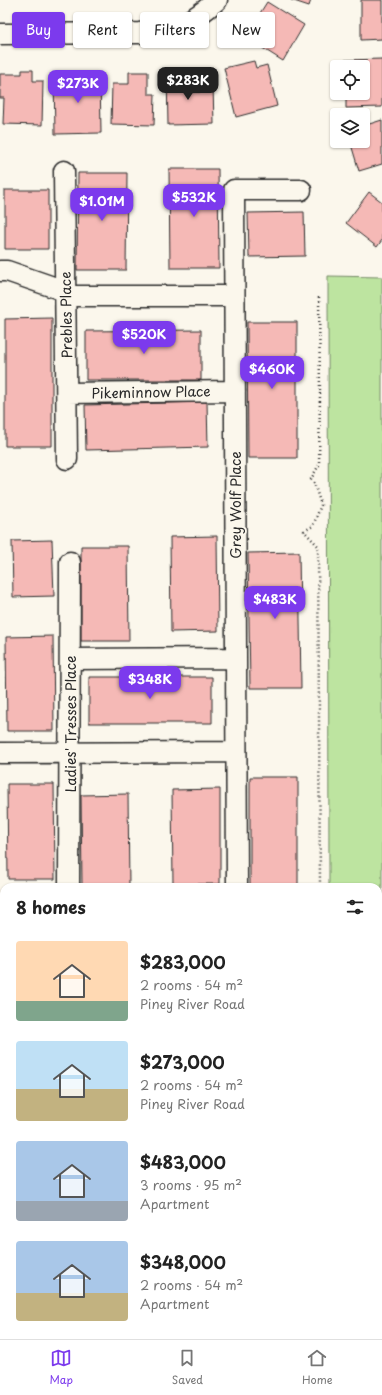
<!DOCTYPE html>
<meta charset="utf-8">
<style>
body{margin:0;font-family:"Playpen Sans",sans-serif;background:#f6f6f6;color:#222;height:100vh;display:flex;flex-direction:column;font-size:15px;white-space:nowrap}
*{box-sizing:border-box;margin:0}
p{font-size:13px;color:#767676}
.icon{flex:none;width:22px;height:22px;fill:none;stroke:currentColor;stroke-width:2;stroke-linecap:round;stroke-linejoin:round}
.map{position:relative;flex:1;overflow:hidden}
.panel{position:absolute;left:0px;top:883px;width:382px;height:456px;display:flex;flex-direction:column;background:#fff;border-radius:12px 12px 0 0;box-shadow:0 1px 3px #0004}
.panel>*{flex:none}
.guide{position:absolute;left:12px;top:12px;width:358px;height:36px;display:flex;gap:8px}
.fabs{position:absolute;left:330px;top:60px;display:grid;gap:8px}
.fabs a{display:grid;place-items:center;width:40px;height:40px;border-radius:4px;background:#fff;box-shadow:0 1px 3px #0004;font-size:20px}
.price{position:absolute;translate:-50% -34px;padding:0 9px;border-radius:8px;background:#7c3aed;color:#fff;font-size:13px;line-height:26px;filter:drop-shadow(0 1px 2px #0008)}
.price::after{content:'';position:absolute;left:50%;top:24px;width:12px;height:9px;margin-left:-6px;background:inherit;clip-path:polygon(0 0,100% 0,50% 100%)}
.price.current{background:#222;color:#fff}
ul{padding:0;list-style:none}
li{display:flex;align-items:center;gap:12px;height:100px;padding:0 16px}
li span{display:grid;place-items:center;flex:none;width:112px;height:80px;border-radius:4px;color:#555}
li>.icon{margin-inline-start:auto}
span .icon{width:48px;height:48px;fill:#fffc;stroke-width:1}
li b{font-size:17px}
h2{display:flex;justify-content:space-between;align-items:center;height:48px;padding:0 16px;font-size:17px}
.pill{padding:0 14px;border-radius:4px;background:#fff;box-shadow:0 1px 3px #0004;font-size:14px;line-height:36px}
.pill.current{background:#7c3aed;color:#fff}
.tab-bar{display:flex;justify-content:space-around;align-items:center;height:56px;border-top:1px solid #e0e0e0;background:#fff;font-size:11px;color:#767676}
.tab-bar a{display:grid;justify-items:center;gap:2px}
.tab-bar .current{color:#7c3aed}
.map>svg:first-child{display:block}
.green{fill:#bde4a0;stroke:#748866}
.building{fill:#f5b9b6;stroke:#2b2b2b}
.lines{fill:none;stroke-linecap:round;stroke-linejoin:round}
.minor-casing{stroke:#2b2b2b;stroke-width:23}
.major-casing{stroke:#2b2b2b;stroke-width:25}
.path{stroke:#2b2b2b;stroke-width:2.5;stroke-dasharray:1 3;stroke-linecap:butt}
.minor{stroke:#fbf7ec;stroke-width:20}
.major{stroke:#faddab;stroke-width:22}
.labels{text-anchor:middle;dominant-baseline:central;stroke-width:3.5;stroke-linejoin:round;paint-order:stroke}
.street-label{font-size:14px;fill:#2b2b2b;stroke:#fbf7ec}
</style>
<div class="map">
<svg width="382" height="1339" viewBox="0 0 382 1339">
<rect width="100%" height="100%" fill="#fbf7ec"/>
<filter id="ink" filterUnits="userSpaceOnUse"><feTurbulence type="fractalNoise" baseFrequency=".025" numOctaves="2"/><feDisplacementMap in="SourceGraphic" scale="8" xChannelSelector="R" yChannelSelector="G"/><feConvolveMatrix kernelMatrix="1 2 1 2 8 2 1 2 1" color-interpolation-filters="sRGB"/></filter>
<g filter="url(#ink)">
<path class="green" d="M328,276L382,277V941H378V887H329Z"/>
<path class="building" d="M291,0H311L309,6Z
M361,0H382V39L361,40Z
M267,2L304,25L283,61L245,37Z
M382,59V107L346,108V93H363V67H346L345,60Z
M254,61L256,68L267,65L277,106L236,117L224,68Z
M22,70H33V81H43L42,125L3,124L4,98H0V74H22Z
M167,71H189V92H200V86H213L214,124L168,125Z
M129,72H148V94H155L154,125L111,124L112,84H129Z
M100,73L101,133L55,134L54,74Z
M382,120V164L359,171L350,141H363V126Z
M169,169H218L219,268H170Z
M78,173H127L126,270H77Z
M5,190H48V249H5Z
M369,192L382,202V240L377,247L346,223Z
M304,212L305,256L249,257L248,213Z
M52,318V446H5V319Z
M247,322H297V458H248Z
M201,330V380H86V331Z
M207,402L208,447L86,450L85,405Z
M217,536L218,631L171,632L170,537Z
M52,540L54,596L13,597L12,541Z
M81,546H128L129,641H81Z
M299,552L301,688H250L248,553Z
M53,636L54,731H7L6,637Z
M89,677H212V723H89Z
M250,777H298V887H250Z
M7,784H54L55,879H8Z
M220,789V884H173L172,790Z
M128,794L129,887H82L81,795Z"/>
<g class="lines">
<defs>
<path id="minor" d="M0,34L139,33C174,30 191,24 217,0
M64,171L67,459
M0,271H7L59,289L72,296H234
M67,393L235,391
M70,659L236,658
M0,753L236,752
M69,887L70,562
M237,887L234,190H301"/>
<path id="major" d="M0,958H4
M378,959H382
M0,998H4
M378,1000H382"/>
</defs>
<use href="#minor" class="minor-casing"/>
<use href="#major" class="major-casing"/>
<path class="path" d="M319,297L320,393L319,465L311,479L314,483L321,505L313,526L304,531L318,546L320,887"/>
<use href="#minor" class="minor"/>
<use href="#major" class="major"/>
</g>
</g>
<g class="labels">
<g class="street-label">
<text transform="translate(66 315) rotate(-91)">Prebles Place</text>
<text transform="translate(151 392) rotate(-1)">Pikeminnow Place</text>
<text transform="translate(235 505) rotate(-90)">Grey Wolf Place</text>
<text transform="translate(70 724) rotate(-90)">Ladies' Tresses Place</text>
</g>
</g>
</svg>
<div class="fabs">
<a><svg class="icon" aria-label="locate" viewBox="0 0 24 24"><circle cx="12" cy="12" r="6"/><path d="M12 2v4M12 18v4M2 12h4M18 12h4"/></svg></a>
<a><svg class="icon" aria-label="layers" viewBox="0 0 24 24"><path d="M12 4l9 5-9 5-9-5zM3 14l9 5 9-5"/></svg></a>
</div>
<b class="price current" style="left:188px;top:101px">$283K</b>
<b class="price" style="left:78px;top:104px">$273K</b>
<b class="price" style="left:194px;top:218px">$532K</b>
<b class="price" style="left:102px;top:222px">$1.01M</b>
<b class="price" style="left:144px;top:355px">$520K</b>
<b class="price" style="left:272px;top:390px">$460K</b>
<b class="price" style="left:275px;top:620px">$483K</b>
<b class="price" style="left:150px;top:700px">$348K</b>
<div class="guide">
<a class="pill current">Buy</a>
<a class="pill">Rent</a>
<a class="pill">Filters</a>
<a class="pill">New</a>
</div>
<section class="panel">
<h2>8 homes<svg class="icon" aria-label="filters" viewBox="0 0 24 24"><path d="M4 7h16M4 17h16"/><circle cx="9" cy="7" r="2"/><circle cx="15" cy="17" r="2"/></svg></h2>
<ul>
<li><span style="background:linear-gradient(#ffd9b3 75%,#7fa58c 0)"><svg class="icon" aria-label="home" viewBox="0 0 24 24"><path d="M3 11l9-7 9 7M6 9v11h12V9"/></svg></span><div><b>$283,000</b><p>2 rooms · 54 m²</p><p>Piney River Road</p></div></li>
<li><span style="background:linear-gradient(#bfe0f5 60%,#c2b280 0)"><svg class="icon" aria-label="home" viewBox="0 0 24 24"><path d="M3 11l9-7 9 7M6 9v11h12V9"/></svg></span><div><b>$273,000</b><p>2 rooms · 54 m²</p><p>Piney River Road</p></div></li>
<li><span style="background:linear-gradient(#a9c7e8 75%,#9aa5b1 0)"><svg class="icon" aria-label="home" viewBox="0 0 24 24"><path d="M3 11l9-7 9 7M6 9v11h12V9"/></svg></span><div><b>$483,000</b><p>3 rooms · 95 m²</p><p>Apartment</p></div></li>
<li><span style="background:linear-gradient(#a9c7e8 65%,#c2b280 0)"><svg class="icon" aria-label="home" viewBox="0 0 24 24"><path d="M3 11l9-7 9 7M6 9v11h12V9"/></svg></span><div><b>$348,000</b><p>2 rooms · 54 m²</p><p>Apartment</p></div></li>
</ul>
</section>
</div>
<nav class="tab-bar">
<a class="current"><svg class="icon" aria-label="map" viewBox="0 0 24 24"><path d="M3 6l6-2 6 2 6-2v14l-6 2-6-2-6 2zM9 4v14M15 6v14"/></svg>Map</a>
<a><svg class="icon" aria-label="saved" viewBox="0 0 24 24"><path d="M7 4h10v16l-5-4-5 4z"/></svg>Saved</a>
<a><svg class="icon" aria-label="home" viewBox="0 0 24 24"><path d="M3 11l9-7 9 7M6 9v11h12V9"/></svg>Home</a>
</nav>
